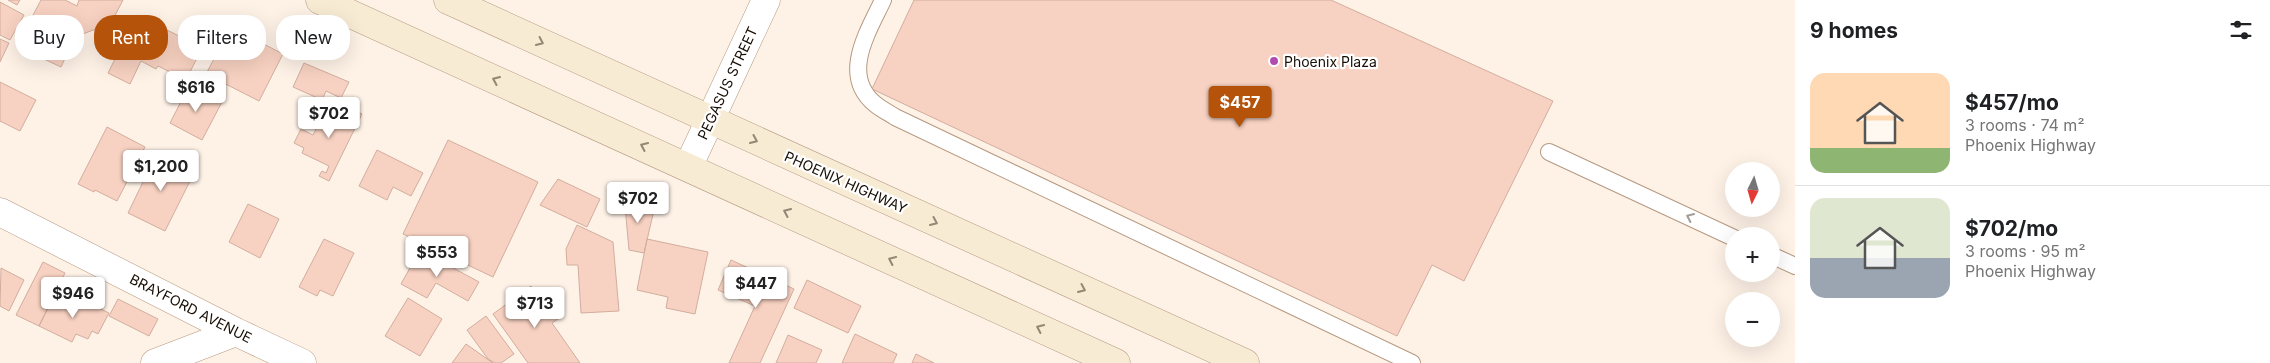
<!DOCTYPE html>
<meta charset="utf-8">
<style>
body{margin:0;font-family:Inter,sans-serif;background:#f2f2f2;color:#202124;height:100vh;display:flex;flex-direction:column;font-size:19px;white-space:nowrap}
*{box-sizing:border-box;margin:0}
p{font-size:16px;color:#757577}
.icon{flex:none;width:28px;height:28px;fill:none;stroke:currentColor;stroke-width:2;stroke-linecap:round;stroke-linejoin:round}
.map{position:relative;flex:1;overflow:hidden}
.drawer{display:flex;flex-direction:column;background:#fff;width:475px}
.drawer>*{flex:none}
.guide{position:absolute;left:15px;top:15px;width:475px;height:45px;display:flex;gap:10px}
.needle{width:32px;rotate:185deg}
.controls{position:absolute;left:1725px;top:162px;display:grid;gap:10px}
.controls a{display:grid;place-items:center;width:55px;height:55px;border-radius:50%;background:#fff;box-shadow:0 5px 20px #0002;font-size:25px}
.price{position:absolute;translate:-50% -42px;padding:0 11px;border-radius:5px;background:#fff;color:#222;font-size:16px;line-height:32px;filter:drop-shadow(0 1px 2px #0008)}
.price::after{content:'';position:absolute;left:50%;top:30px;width:15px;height:11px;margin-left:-8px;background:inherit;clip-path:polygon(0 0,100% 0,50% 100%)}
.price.selected{background:#b45309;color:#fff}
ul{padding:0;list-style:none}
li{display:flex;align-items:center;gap:15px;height:125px;padding:0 15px}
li+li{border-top:1px solid #e0e0e0}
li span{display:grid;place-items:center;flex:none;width:140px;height:100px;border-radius:15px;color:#555}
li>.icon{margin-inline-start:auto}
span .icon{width:60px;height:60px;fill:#fffc;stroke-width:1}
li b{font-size:21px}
h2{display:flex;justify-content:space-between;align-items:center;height:60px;padding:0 15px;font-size:21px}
.tag{padding:0 18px;border-radius:20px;background:#fff;box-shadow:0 5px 20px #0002;font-size:18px;line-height:45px}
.tag.selected{background:#b45309;color:#fff}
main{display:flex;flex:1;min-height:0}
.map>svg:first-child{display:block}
.building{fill:#f7d1c1;stroke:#d2ad9d}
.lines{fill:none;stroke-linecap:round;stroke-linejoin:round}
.service-casing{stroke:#b59980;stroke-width:18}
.minor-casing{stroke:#b59980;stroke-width:29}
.secondary-casing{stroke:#b59980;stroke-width:29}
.service{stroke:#fff;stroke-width:16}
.minor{stroke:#fff;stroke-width:28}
.secondary{stroke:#f8ebd3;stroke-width:28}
.oneway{stroke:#938876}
.oneway2{stroke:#a29f9b}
.poi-dot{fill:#b24baf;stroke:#fff;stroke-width:2}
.labels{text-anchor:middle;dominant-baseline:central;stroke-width:4.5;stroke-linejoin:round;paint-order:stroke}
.poi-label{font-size:14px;fill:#170e05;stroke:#fff;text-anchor:start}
.street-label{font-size:14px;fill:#170e05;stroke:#fff}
</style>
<main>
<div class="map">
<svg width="1795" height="363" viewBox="0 0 1795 363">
<rect width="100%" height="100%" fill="#fef2e7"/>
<path class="building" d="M8,0H20L17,5Z
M41,0H65L77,6L79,0H123L110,25L103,22L101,27L75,37L61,67L29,52L41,27L30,21Z
M914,0H1331L1553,101L1464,281L1432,265L1397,336L872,89Z
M0,2L24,15L10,40L0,35Z
M137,15L179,36L183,29L206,40L186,80L158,66L156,69L141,61L130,84L108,73Z
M231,27L283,54L259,101L206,74Z
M0,39L9,43L0,62Z
M304,63L349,82L341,98L326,91L322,100L293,87Z
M0,82L36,100L20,131L0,121Z
M189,86L222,102L202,140L170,123Z
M348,107L362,114L329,181L319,176L322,171L326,173L329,166L302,153L304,148L294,143L301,129L313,135L325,111L342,120Z
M107,127L145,147L117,201L95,190L94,192L78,184Z
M448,140L538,182L493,277L403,234Z
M377,150L423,173L411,196L393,187L387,200L359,186Z
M157,153L195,171L165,231L128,213Z
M558,179L600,199L587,227L540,205Z
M624,195L654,210L644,253L629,250Z
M248,204L279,219L260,258L229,242Z
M577,225L613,242L619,311L581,313L578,265H567L566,249Z
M324,239L354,253L333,296L320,290L317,296L299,287Z
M647,239L708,252L695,314L666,308L668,297L637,290Z
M420,250L479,282L468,301L436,283L427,298L401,284Z
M731,260L794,289L760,363H729L755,306L718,290Z
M43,262L65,273L39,326L16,315Z
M1,268L24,280L9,311L0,306Z
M807,280L861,306L848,333L794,308Z
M531,286L536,293L542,289L561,317L552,323L580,363H528L493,314Z
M55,294L79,306L82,300L109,313L98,334L92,331L88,339L76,334L72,342L39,326Z
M408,298L442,319L420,356L385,336Z
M118,299L158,319L149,336L109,316Z
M486,316L514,354L501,363H495L488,359L467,330Z
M855,334L897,354L893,363H842Z
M788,335L822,350L816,363H776Z
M466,344L493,363H452Z
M916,354L934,363H912Z"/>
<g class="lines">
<defs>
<path id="service" d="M883,0C868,32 840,75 875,104C881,109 889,113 895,117L1412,363
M1549,152L1734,238
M1771,255L1795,266"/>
<path id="minor" d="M688,167L766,0
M0,212L236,332L302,363
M155,363L236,332"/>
<path id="secondary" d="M320,0L1116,363
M448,0L1245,363"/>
</defs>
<use href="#service" class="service-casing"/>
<use href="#minor" class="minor-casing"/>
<use href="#secondary" class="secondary-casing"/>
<use href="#service" class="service"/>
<use href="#minor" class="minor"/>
<use href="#secondary" class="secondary"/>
</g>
<defs><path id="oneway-chevron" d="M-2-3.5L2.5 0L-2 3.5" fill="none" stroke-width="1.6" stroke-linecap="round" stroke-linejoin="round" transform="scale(1.25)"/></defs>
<g class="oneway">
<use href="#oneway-chevron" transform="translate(540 42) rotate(25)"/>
<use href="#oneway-chevron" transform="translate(496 80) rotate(-156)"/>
<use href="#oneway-chevron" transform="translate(754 140) rotate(24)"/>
<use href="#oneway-chevron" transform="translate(644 146) rotate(-156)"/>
<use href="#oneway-chevron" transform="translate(787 212) rotate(-156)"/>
<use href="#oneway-chevron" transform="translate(934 222) rotate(24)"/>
<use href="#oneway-chevron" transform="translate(892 260) rotate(-155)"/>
<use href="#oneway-chevron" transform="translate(1082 289) rotate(24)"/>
<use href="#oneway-chevron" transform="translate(1040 328) rotate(-155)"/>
</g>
<use class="oneway2" href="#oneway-chevron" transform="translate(1690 217) rotate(-155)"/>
<circle class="poi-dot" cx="1274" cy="61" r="5"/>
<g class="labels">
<g class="poi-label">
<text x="1284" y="61">Phoenix Plaza</text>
</g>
<g class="street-label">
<text transform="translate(727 83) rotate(-65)">PEGASUS STREET</text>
<text transform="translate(846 182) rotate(24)">PHOENIX HIGHWAY</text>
<text transform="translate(191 308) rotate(27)">BRAYFORD AVENUE</text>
</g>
</g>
</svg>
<div class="controls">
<a><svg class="needle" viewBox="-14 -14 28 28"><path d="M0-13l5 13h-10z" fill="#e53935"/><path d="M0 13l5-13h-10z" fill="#757577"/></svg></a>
<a>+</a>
<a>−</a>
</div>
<b class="price" style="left:196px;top:113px">$616</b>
<b class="price selected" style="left:1240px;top:128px">$457</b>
<b class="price" style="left:329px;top:139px">$702</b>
<b class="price" style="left:161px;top:192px">$1,200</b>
<b class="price" style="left:638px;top:224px">$702</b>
<b class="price" style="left:437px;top:278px">$553</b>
<b class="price" style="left:756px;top:309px">$447</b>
<b class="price" style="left:73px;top:319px">$946</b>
<b class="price" style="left:535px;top:329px">$713</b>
<div class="guide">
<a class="tag">Buy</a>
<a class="tag selected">Rent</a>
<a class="tag">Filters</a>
<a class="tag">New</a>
</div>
</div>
<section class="drawer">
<h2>9 homes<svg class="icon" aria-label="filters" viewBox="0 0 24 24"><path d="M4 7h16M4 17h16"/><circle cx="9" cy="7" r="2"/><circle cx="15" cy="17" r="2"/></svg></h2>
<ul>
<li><span style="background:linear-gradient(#ffd9b3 75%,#8fb573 0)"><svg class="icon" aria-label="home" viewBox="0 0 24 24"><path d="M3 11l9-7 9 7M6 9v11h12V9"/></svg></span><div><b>$457/mo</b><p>3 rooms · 74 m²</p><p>Phoenix Highway</p></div></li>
<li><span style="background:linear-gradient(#dfe7d0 60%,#9aa5b1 0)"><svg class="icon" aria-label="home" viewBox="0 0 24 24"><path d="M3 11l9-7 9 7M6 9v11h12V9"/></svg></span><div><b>$702/mo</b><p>3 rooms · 95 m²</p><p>Phoenix Highway</p></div></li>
</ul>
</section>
</main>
